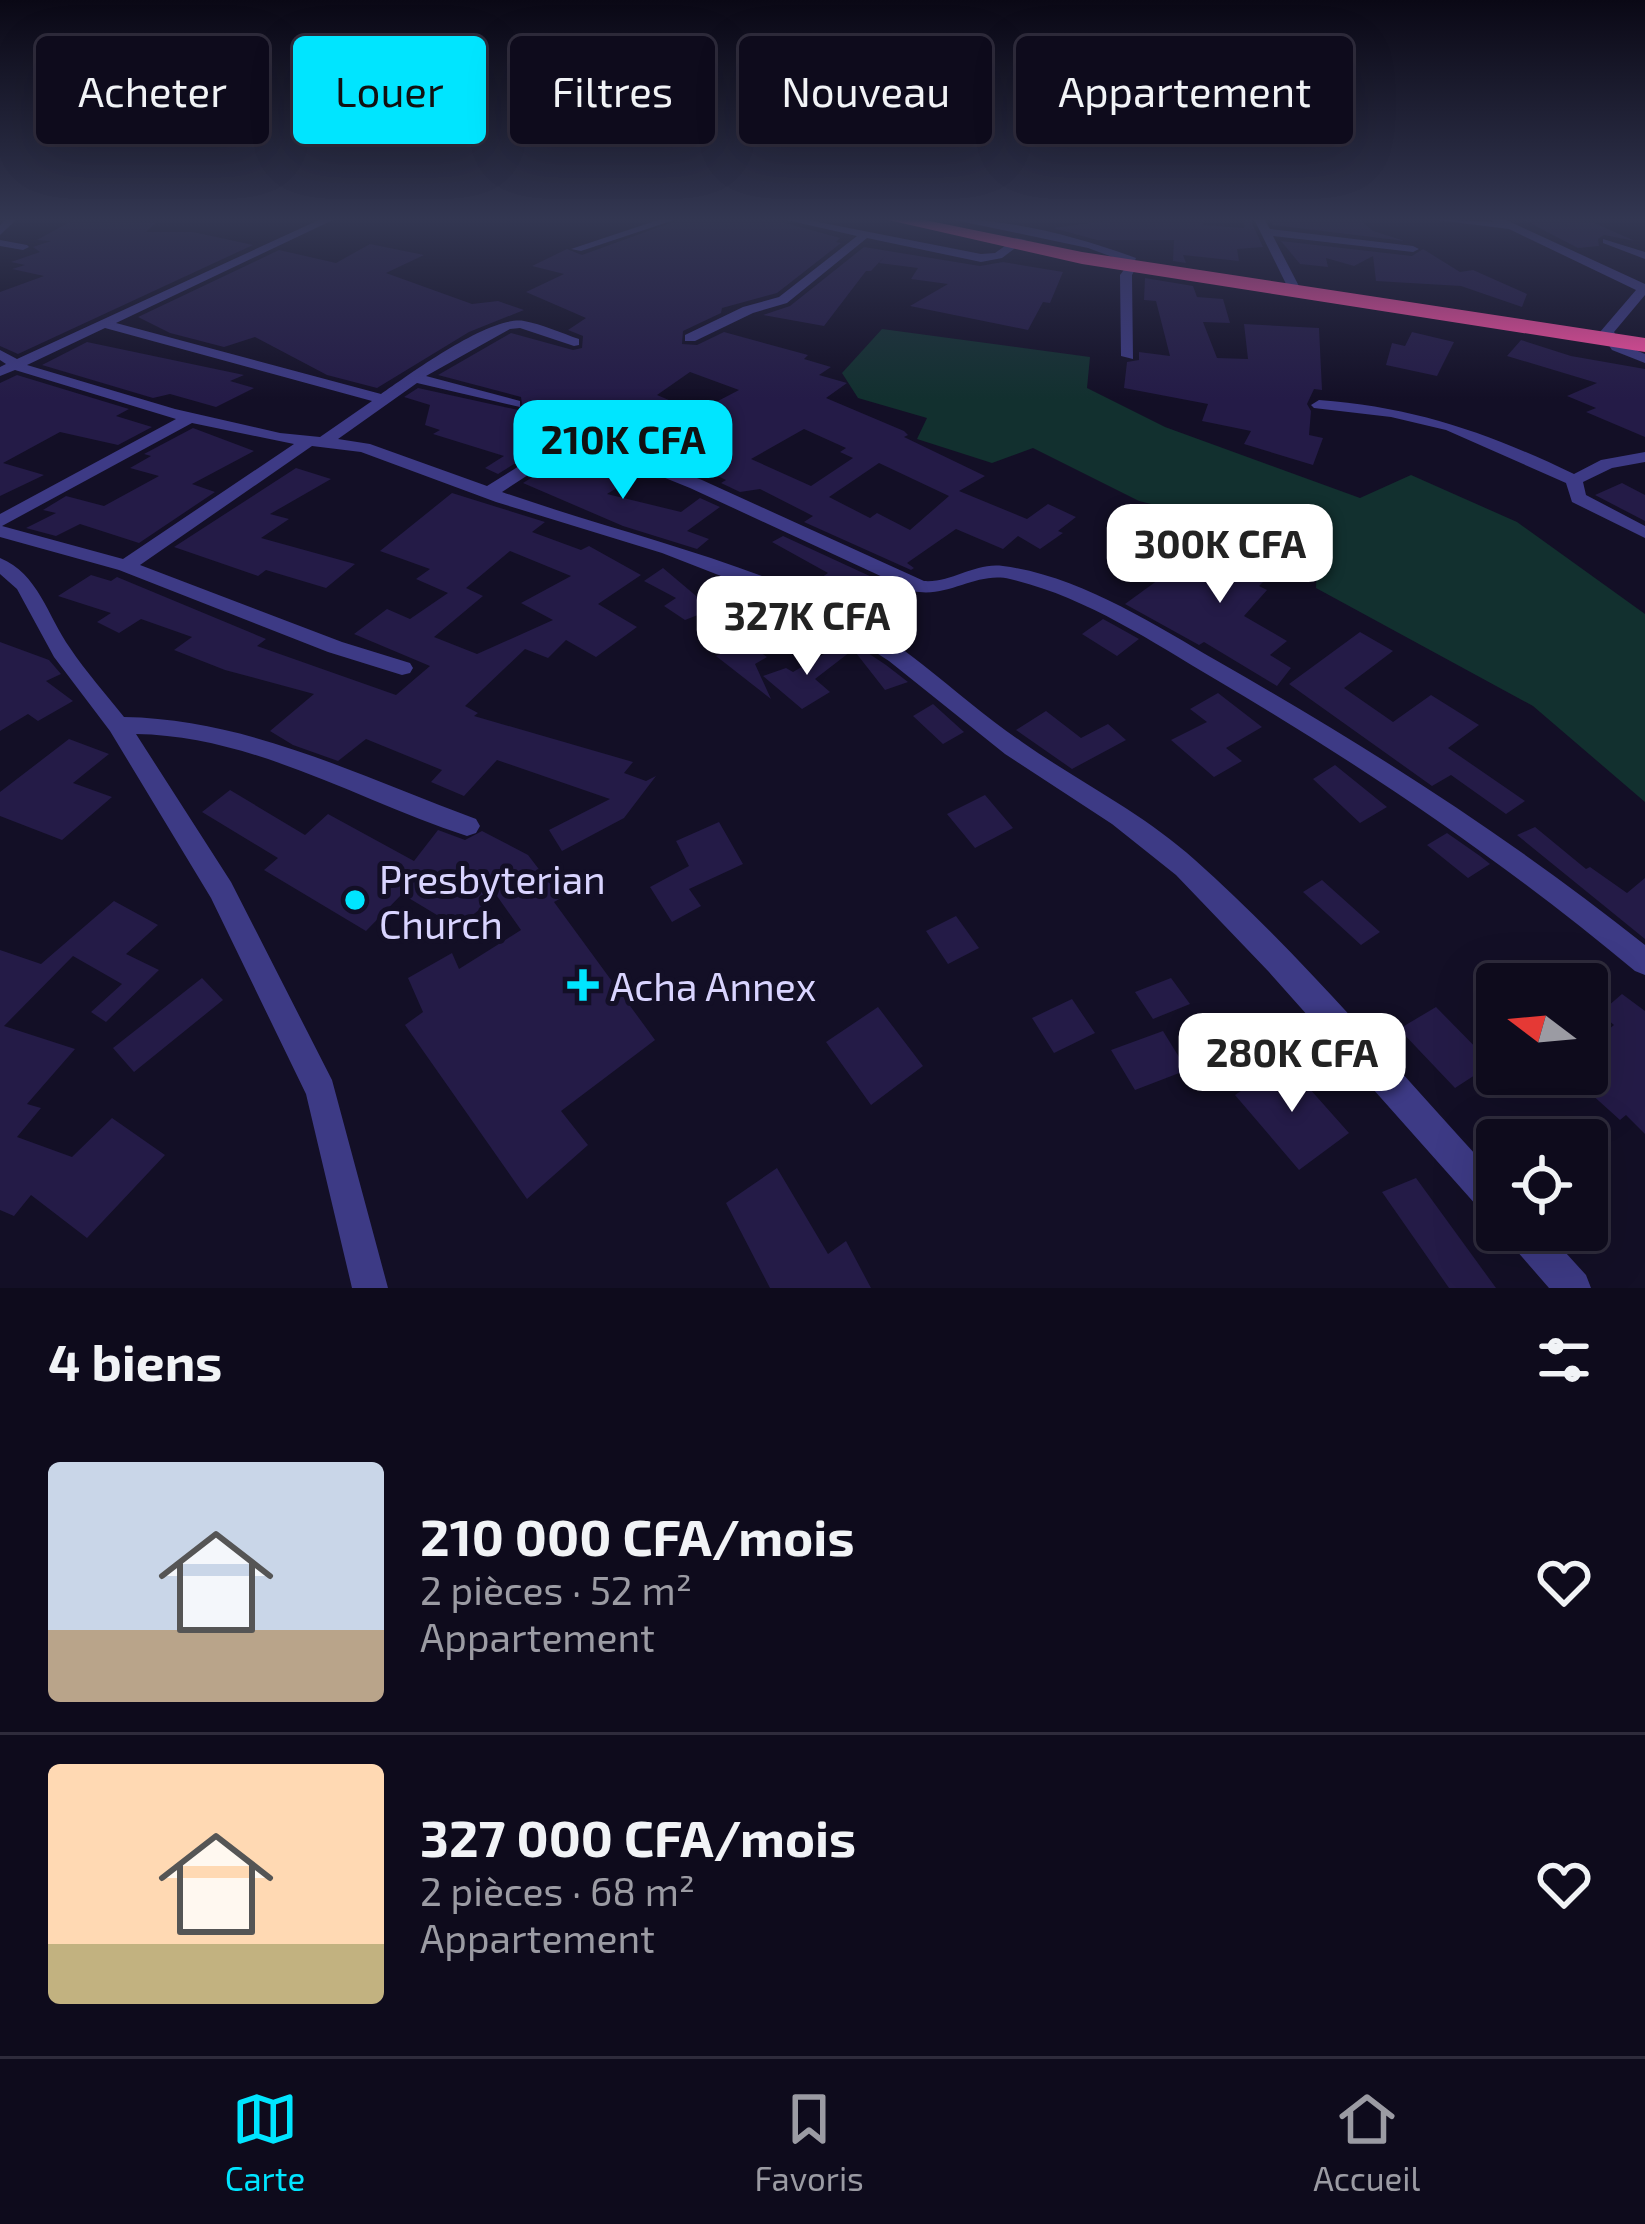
<!DOCTYPE html>
<html lang="fr">
<meta charset="utf-8">
<style>
body{margin:0;font-family:"Exo 2",sans-serif;background:#171425;color:#f1f3f6;height:100vh;display:flex;flex-direction:column;font-size:45px;white-space:nowrap}
*{box-sizing:border-box;margin:0}
p{font-size:39px;color:#9b9ba3}
.icon{flex:none;width:66px;height:66px;fill:none;stroke:currentColor;stroke-width:2;stroke-linecap:round;stroke-linejoin:round}
.map{position:relative;height:1288px;overflow:hidden}
.side{display:flex;flex-direction:column;background:#0e0b1c;flex:1}
.side>*{flex:none}
.guide{position:absolute;left:36px;top:36px;width:1575px;height:108px;display:flex;gap:24px}
.needle{width:78px;rotate:286deg}
.tools{position:absolute;left:1476px;top:963px;display:grid;gap:24px}
.tools a{display:grid;place-items:center;width:132px;height:132px;border-radius:12px;background:#0e0b1c;box-shadow:0 12px 48px #0002,0 0 0 3px #2e2b3b;font-size:60px}
.price{position:absolute;translate:-50% -102px;padding:0 27px;border-radius:24px;background:#fff;color:#222;font-size:39px;line-height:78px;filter:drop-shadow(0 3px 6px #0008)}
.price::after{content:'';position:absolute;left:50%;top:72px;width:36px;height:27px;margin-left:-18px;background:inherit;clip-path:polygon(0 0,100% 0,50% 100%)}
.price.current{background:#00e5ff;color:#111}
ul{padding:0;list-style:none}
li{display:flex;align-items:center;gap:36px;height:300px;padding:0 48px}
li+li{border-top:3px solid #2e2b3b}
li span{display:grid;place-items:center;flex:none;width:336px;height:240px;border-radius:12px;color:#555}
li>.icon{margin-inline-start:auto}
span .icon{width:144px;height:144px;fill:#fffc;stroke-width:1}
li b{font-size:51px}
h2{display:flex;justify-content:space-between;align-items:center;height:144px;padding:0 48px;font-size:51px}
.chip{padding:0 42px;border-radius:12px;background:#0e0b1c;box-shadow:0 12px 48px #0002,0 0 0 3px #2e2b3b;font-size:42px;line-height:108px}
.chip.current{background:#00e5ff;color:#111}
.menu{display:flex;justify-content:space-around;align-items:center;height:168px;border-top:3px solid #2e2b3b;background:#0e0b1c;font-size:33px;color:#9b9ba3}
.menu a{display:grid;justify-items:center;gap:6px}
.menu .current{color:#00e5ff}
.map>svg:first-child{display:block}
.green{fill:#12302f}
.building{fill:#241b47;fill-rule:evenodd}
.lines{fill:none;stroke-linecap:round;stroke-linejoin:round}
.street{fill:#3d3a85;fill-rule:evenodd}
.highway{fill:#ff4fa3;fill-rule:evenodd}
.poi-dot{fill:#00e5ff;stroke:#130f26;stroke-width:4.5}
.labels{text-anchor:middle;dominant-baseline:central;stroke-width:10;stroke-linejoin:round;paint-order:stroke}
.near-poi-label{font-size:39px;fill:#d9d4ff;stroke:#130f26;text-anchor:start}
</style>
<div class="map">
<svg width="1645" height="1288" viewBox="0 0 1645 1288">
<rect width="100%" height="100%" fill="#130f26"/>
<path class="green" d="M882,329L1090,357L1087,388L1165,427L1360,498L1411,475L1517,522L1645,614V802L1533,706L1316,588L1317,558L1284,537L1139,501L1033,448L992,463L917,439L927,418L858,398L842,373Z"/>
<path class="building" d="M681,219H771L840,238L836,242L841,243L777,293L722,308L721,313L683,331L682,344L697,345L724,332L808,355L804,359L831,367L819,375L847,383L826,398L904,431L908,435L904,437L985,476L959,491L1027,519L1048,504L1076,517L1058,531L1063,533L1040,549L1018,536L1003,549L956,529L907,563L914,568L911,570L804,522L813,516L760,489L740,492L721,483L726,480L672,454L662,460L584,430L557,437L498,474L485,468L504,456L433,434L440,430L425,425L430,405L404,397L418,388L523,411L521,397L438,375L511,333L573,350L582,348L583,336L568,330L586,318L526,292L564,274L532,266L567,249L582,255ZM690,372L739,390L697,412L657,395ZM804,429L846,448L840,452L853,458L811,486L751,459ZM879,463L949,496L910,530L877,513L870,518L829,497Z
M1121,219H1206L1203,225L1244,228L1245,219H1250L1263,247L1237,249L1239,261L1183,255L1186,263L1173,261L1174,240H1097L1053,228Z
M1269,219H1359L1373,231L1405,241L1273,225Z
M1522,219L1592,222L1635,241L1604,235L1598,239L1599,246L1578,248Z
M73,220L157,222L146,232H193L253,245L18,354L0,346V292L44,276L12,269L25,265L11,262L40,252L33,247L51,241L37,240Z
M1281,241L1412,256L1423,249L1460,272L1473,270L1527,294L1522,307L1461,286L1376,281L1373,256L1354,266L1326,258L1328,267L1300,264Z
M370,244L424,255L386,273L472,304L498,301L524,310L469,332L377,388L327,375L255,337L224,347L170,333L138,317L279,250L336,263Z
M864,247L980,266L1003,262L1063,272L1050,303L1043,302L1028,330L910,306L948,284L911,279L918,268L879,263L885,256L871,271H866L824,326L763,315L790,306Z
M1145,278L1193,286L1197,297L1223,299L1230,323L1203,322L1217,358L1248,359L1244,324L1319,328L1322,390L1314,389L1307,404L1311,411L1309,435L1323,438L1313,465L1244,444L1251,431L1202,421L1208,404L1124,388L1127,362L1139,360V352L1170,356L1156,301L1144,300Z
M1412,332L1454,342L1437,376L1386,365L1392,343L1405,346Z
M1521,340L1571,356L1645,369V437L1586,412L1596,408L1567,396L1597,383L1507,356Z
M87,342L244,375L230,381L254,388L216,407L170,394L153,398L42,365Z
M17,375L129,409L116,416L152,427L118,445L60,432L3,463L44,475L0,496V383Z
M193,428L254,451L192,484L215,492L139,543L80,524L56,536L26,528L56,513L43,510L66,496L104,506L159,476L130,468L151,456L144,454Z
M606,459L641,473L607,494L681,512L700,498L720,507L687,531L709,539L697,549L623,526L523,483L550,466L576,477Z
M296,468L331,479L270,514L289,519L261,538L355,564L326,588L266,570L258,576L174,547Z
M1622,483L1645,495V521L1595,495Z
M452,493L545,522L532,532L581,550L589,546L641,575L598,604L637,627L596,657L566,640L548,658L525,649L465,706L478,713L474,716L633,762L624,773L646,781L656,776L624,818L562,851L549,830L610,799L497,760L464,796L431,782L442,770L366,739L338,761L293,745L270,731L314,694L225,670L174,650L192,637L141,619L119,633L97,622L111,613L58,596L91,575L111,581L117,577L266,639L257,646L396,695L430,666L354,634L387,609L410,619L448,593L416,579L430,569L380,551ZM510,551L571,576L521,603L553,620L477,654L434,637L483,596L466,588Z
M1149,506L1185,516L1175,535L1138,525Z
M783,536L887,584L858,600L821,578L828,573L772,542Z
M1267,537L1296,549L1259,586L1267,590L1244,616L1287,641L1270,655L1291,668L1277,686L1204,642L1199,645L1125,604L1169,572L1163,569L1186,548L1231,571Z
M663,568L708,606L703,613L685,620L664,606L676,598L644,581Z
M1103,619L1114,625L1139,639L1117,656L1082,634Z
M1360,632L1393,651L1344,688L1393,722L1431,695L1479,725L1448,748L1525,801L1506,814L1451,775L1432,786L1289,684Z
M744,641L767,657L755,664L771,699L716,656Z
M0,642L49,660L61,674L46,681L73,701L38,721L28,714L0,731Z
M843,643L850,652L815,679L830,692L802,709L763,676L786,668L793,672Z
M853,643L886,665L908,682L885,690L849,644Z
M1218,693L1262,727L1226,748L1242,761L1214,777L1171,740L1207,722L1190,709Z
M933,704L964,732L943,744L913,716Z
M1046,711L1081,738L1108,724L1126,740L1072,769L1016,730Z
M69,739L109,754L73,783L112,797L62,840L0,816V792Z
M1335,765L1387,807L1360,823L1313,779Z
M230,790L305,835L328,814L414,861L438,830L465,840L482,831L528,855L561,898L554,902L655,1040L561,1111L588,1145L527,1199L405,1025L423,1012L408,978L452,953L459,969L521,930L497,896L457,927L402,894L366,931L264,870L278,858L202,812Z
M985,795L1013,828L975,848L947,814Z
M719,822L743,864L689,889L701,906L672,922L650,887L689,866L676,841Z
M1535,827L1586,869L1590,867L1627,893L1645,878V939L1517,835Z
M1447,833L1480,856L1490,864L1468,878L1427,845Z
M1322,880L1380,932L1361,945L1303,892Z
M114,901L158,925L126,954L159,970L106,1022L91,1012L122,984L73,956L4,1026L75,1049L27,1104L41,1108L17,1137L72,1157L112,1118L165,1155L87,1238L31,1195L14,1216L0,1210V950L41,964Z
M956,916L979,948L948,964L926,931Z
M202,978L223,1000L134,1072L113,1048Z
M1171,978L1190,1004L1153,1019L1135,992Z
M1622,994L1645,1011V1134L1626,1115L1620,1120L1569,1074H1587V1047L1614,1025L1600,1013Z
M1072,999L1095,1033L1054,1053L1032,1018Z
M878,1007L923,1066L871,1105L826,1042Z
M1436,1007L1492,1064L1455,1088L1399,1029Z
M1163,1031L1187,1070L1135,1090L1111,1050Z
M1285,1061L1349,1133L1299,1170L1235,1095Z
M777,1168L828,1254L846,1241L871,1288H770L726,1203Z
M1416,1178L1496,1288H1449L1382,1192Z"/>
<g class="lines">
<path class="street" d="M6,219H17L0,235V225Z
M321,219H335L116,323L381,394C410,374 490,315 524,321C542,324 561,333 579,339V345L574,346L520,328L510,329L426,376L520,401V407L417,383L338,439L370,444L487,486L559,441L582,434L702,480L924,581C952,583 975,562 1003,566C1080,576 1153,624 1219,662C1368,747 1511,838 1645,945V975L1635,971C1503,861 1363,766 1215,679C1151,641 1084,596 1010,579C976,571 948,599 913,591L690,488L581,444L571,447L502,492C608,529 718,554 821,600C896,633 955,696 1022,742C1079,782 1143,813 1195,860C1303,956 1399,1072 1497,1178V1220L1485,1215L1269,972L1176,875L1112,824L1005,754L889,661L811,611L662,553L496,502L361,452L312,446L140,565L342,642L410,663L413,668L410,673L402,675L328,652L119,570L0,537V514L176,419L15,370L0,376V367L6,364L0,360V350L17,359ZM105,328L372,401L320,437L280,433L175,409L27,365ZM192,423L294,444L123,559L2,526Z
M661,219H677L581,251L571,249Z
M782,219H803L981,254L995,253L1016,238L1026,240L1002,258L981,262L867,238L787,303L753,313L695,341H685V335L743,307L779,297L857,236Z
M950,219C1011,219 1079,237 1136,258L1134,263L1137,266L1132,275L1133,359L1121,356L1120,275L1129,263L1088,248Z
M1254,219H1264L1270,229L1413,246L1419,249L1413,252L1273,236L1302,292L1296,296L1290,292Z
M1429,219L1494,222L1490,219H1504L1645,284V295L1614,332L1622,344L1645,354V363L1612,350L1600,332L1636,290L1509,229Z
M1603,239L1645,252V259L1603,243Z
M0,240L27,245L29,247L23,250L0,246Z
M1319,400C1415,407 1488,433 1574,474L1601,460L1645,452V462L1612,468L1583,482L1586,495L1645,526V538L1572,502L1566,483L1446,430L1391,417L1314,408L1311,405Z
M0,558C38,573 48,617 70,648C86,672 106,694 124,717C249,719 361,777 476,819L480,826L476,833L467,836C357,800 254,736 136,734L231,882L332,1080L388,1288H352L306,1094L211,898L110,731L54,657L17,589L0,574Z
M1503,1230H1545L1586,1275L1591,1288H1549L1509,1242Z"/>
<path class="highway" d="M884,219H920L1082,252L1645,338V352L1082,264Z"/>
</g>
<linearGradient id="sky" x2="0" y2="1"><stop stop-color="#0a0815"/><stop offset="0.55" stop-color="#333752"/><stop offset="1" stop-color="#333752" stop-opacity="0"/></linearGradient>
<rect width="1645" height="399" fill="url(#sky)"/>
<g class="poi-dot">
<circle cx="355" cy="900" r="12"/>
<path d="M577 967h12v12h12v12h-12v12h-12v-12h-12v-12h12z"/>
</g>
<g class="labels">
<g class="near-poi-label">
<text x="379" y="878">Presbyterian<tspan x="379" dy="45">Church</tspan></text>
<text x="610" y="985">Acha Annex</text>
</g>
</g>
</svg>
<div class="tools">
<a><svg class="needle" viewBox="-14 -14 28 28"><path d="M0-13l5 13h-10z" fill="#e53935"/><path d="M0 13l5-13h-10z" fill="#9b9ba3"/></svg></a>
<a><svg class="icon" aria-label="locate" viewBox="0 0 24 24"><circle cx="12" cy="12" r="6"/><path d="M12 2v4M12 18v4M2 12h4M18 12h4"/></svg></a>
</div>
<b class="price current" style="left:623px;top:502px">210K CFA</b>
<b class="price" style="left:1220px;top:606px">300K CFA</b>
<b class="price" style="left:807px;top:678px">327K CFA</b>
<b class="price" style="left:1292px;top:1115px">280K CFA</b>
<div class="guide">
<a class="chip">Acheter</a>
<a class="chip current">Louer</a>
<a class="chip">Filtres</a>
<a class="chip">Nouveau</a>
<a class="chip">Appartement</a>
</div>
</div>
<section class="side">
<h2>4 biens<svg class="icon" aria-label="filters" viewBox="0 0 24 24"><path d="M4 7h16M4 17h16"/><circle cx="9" cy="7" r="2"/><circle cx="15" cy="17" r="2"/></svg></h2>
<ul>
<li><span style="background:linear-gradient(#c9d6e8 70%,#b9a48a 0)"><svg class="icon" aria-label="home" viewBox="0 0 24 24"><path d="M3 11l9-7 9 7M6 9v11h12V9"/></svg></span><div><b>210 000 CFA/mois</b><p>2 pièces · 52 m²</p><p>Appartement</p></div><svg class="icon" aria-label="heart" viewBox="0 0 24 24"><path d="M12 20l-8-8c-3-5 5-10 8-4 3-6 11-1 8 4z"/></svg></li>
<li><span style="background:linear-gradient(#ffd9b3 75%,#c2b280 0)"><svg class="icon" aria-label="home" viewBox="0 0 24 24"><path d="M3 11l9-7 9 7M6 9v11h12V9"/></svg></span><div><b>327 000 CFA/mois</b><p>2 pièces · 68 m²</p><p>Appartement</p></div><svg class="icon" aria-label="heart" viewBox="0 0 24 24"><path d="M12 20l-8-8c-3-5 5-10 8-4 3-6 11-1 8 4z"/></svg></li>
</ul>
</section>
<nav class="menu">
<a class="current"><svg class="icon" aria-label="map" viewBox="0 0 24 24"><path d="M3 6l6-2 6 2 6-2v14l-6 2-6-2-6 2zM9 4v14M15 6v14"/></svg>Carte</a>
<a><svg class="icon" aria-label="saved" viewBox="0 0 24 24"><path d="M7 4h10v16l-5-4-5 4z"/></svg>Favoris</a>
<a><svg class="icon" aria-label="home" viewBox="0 0 24 24"><path d="M3 11l9-7 9 7M6 9v11h12V9"/></svg>Accueil</a>
</nav>
